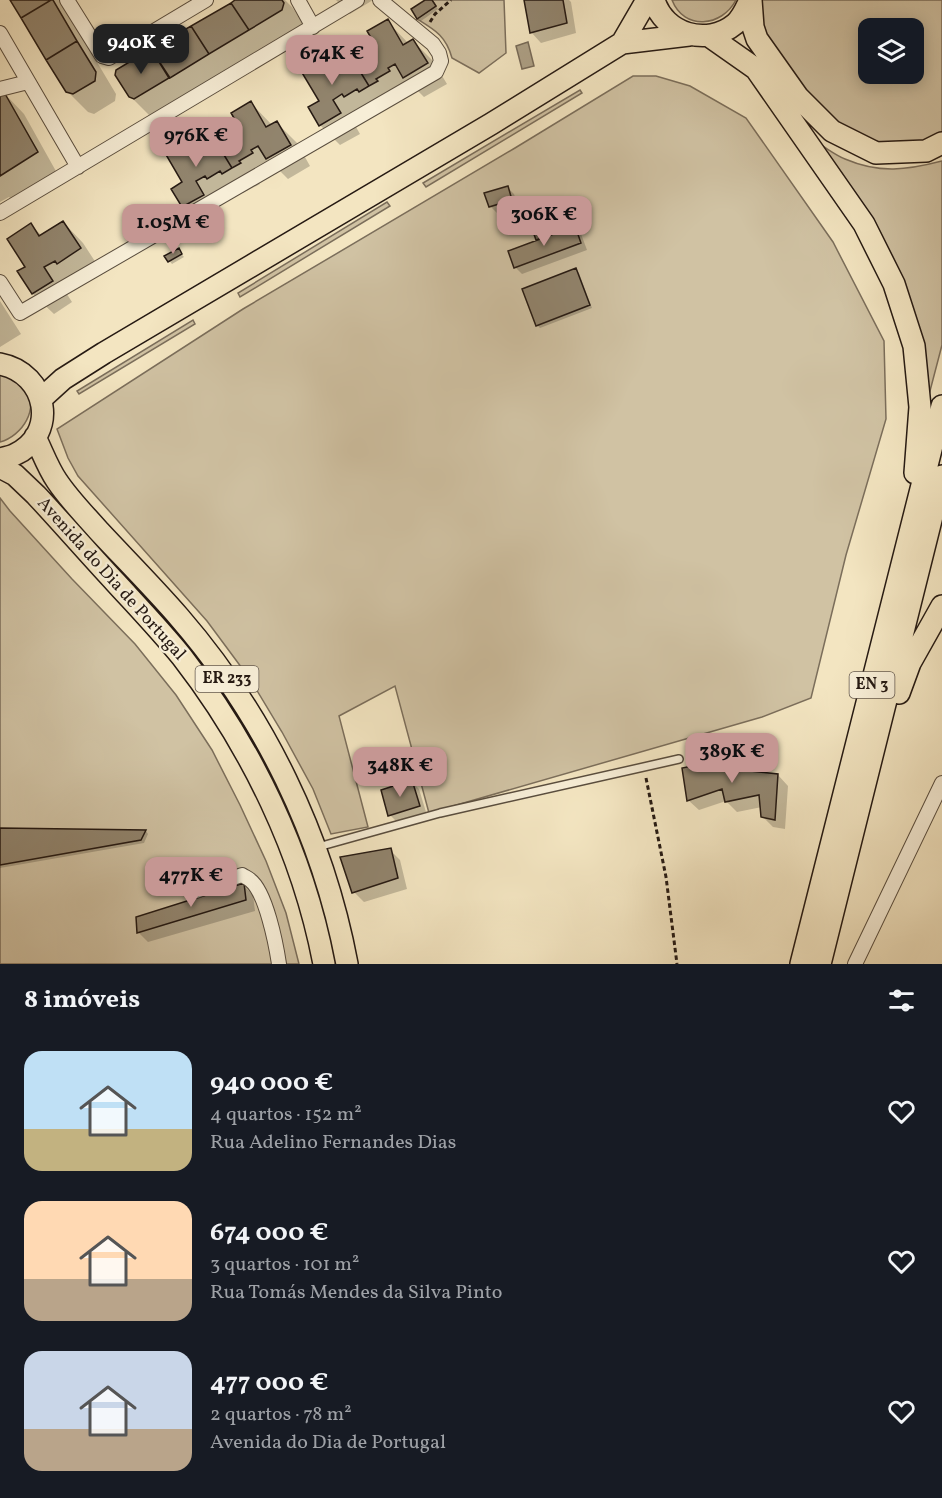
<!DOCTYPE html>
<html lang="pt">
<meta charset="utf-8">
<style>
body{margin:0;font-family:Vollkorn,serif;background:#242831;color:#f1f3f6;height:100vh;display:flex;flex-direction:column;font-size:22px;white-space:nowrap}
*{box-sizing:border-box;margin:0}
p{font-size:20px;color:#9ea1a6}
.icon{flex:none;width:33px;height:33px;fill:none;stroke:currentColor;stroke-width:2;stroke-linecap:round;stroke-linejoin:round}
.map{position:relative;height:964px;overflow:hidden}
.drawer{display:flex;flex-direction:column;background:#171b24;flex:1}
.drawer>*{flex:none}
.fabs{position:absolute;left:858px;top:18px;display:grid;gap:12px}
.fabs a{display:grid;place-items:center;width:66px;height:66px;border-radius:12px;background:#171b24;box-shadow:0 3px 15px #0003;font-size:30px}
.price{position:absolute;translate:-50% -51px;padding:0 14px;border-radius:12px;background:#c59692;color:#111;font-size:20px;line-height:39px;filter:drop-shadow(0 2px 3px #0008)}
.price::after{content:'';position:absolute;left:50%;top:36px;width:18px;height:14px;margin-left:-9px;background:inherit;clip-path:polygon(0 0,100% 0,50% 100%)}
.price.active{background:#222;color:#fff}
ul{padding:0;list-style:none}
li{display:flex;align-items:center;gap:18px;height:150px;padding:0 24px}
li span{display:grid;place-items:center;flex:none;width:168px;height:120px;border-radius:18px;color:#555}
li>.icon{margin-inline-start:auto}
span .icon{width:72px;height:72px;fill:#fffc;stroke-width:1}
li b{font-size:26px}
h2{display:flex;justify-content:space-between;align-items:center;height:72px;padding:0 24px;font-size:26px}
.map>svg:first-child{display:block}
.green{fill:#d0c2a3;stroke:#7b6e5b;stroke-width:1.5;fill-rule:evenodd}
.water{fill:#ada086;stroke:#776a58;stroke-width:1.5}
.shadow{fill:#0003}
.building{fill:#91846d;stroke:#261a13;stroke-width:1.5}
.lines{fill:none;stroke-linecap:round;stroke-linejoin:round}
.lane-casing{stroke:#594d3e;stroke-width:10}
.street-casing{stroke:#594d3e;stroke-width:16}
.primary-casing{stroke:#261a13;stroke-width:24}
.path{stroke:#261a13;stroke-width:3;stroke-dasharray:4.5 3;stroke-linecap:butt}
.lane{stroke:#f7eed7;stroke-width:7}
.street{stroke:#f7eed7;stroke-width:14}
.primary{stroke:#f3e5c1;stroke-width:21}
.labels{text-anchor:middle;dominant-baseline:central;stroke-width:4.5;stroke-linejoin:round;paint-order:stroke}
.shield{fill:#f7eed7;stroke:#655a4e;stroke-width:1.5}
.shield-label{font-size:16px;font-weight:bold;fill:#261a13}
.street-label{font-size:18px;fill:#261a13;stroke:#f7eed7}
</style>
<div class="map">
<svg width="942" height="964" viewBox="0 0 942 964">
<rect width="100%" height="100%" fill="#f3e5c1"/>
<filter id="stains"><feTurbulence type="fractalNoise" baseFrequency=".00333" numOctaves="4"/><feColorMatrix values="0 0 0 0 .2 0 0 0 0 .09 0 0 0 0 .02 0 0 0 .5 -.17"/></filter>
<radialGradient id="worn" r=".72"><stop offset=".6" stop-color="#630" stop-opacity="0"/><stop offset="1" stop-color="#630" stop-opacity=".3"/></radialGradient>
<path class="green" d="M432,0H504L506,53L479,73L452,58C446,36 435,30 417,19L436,6Z
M672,0H736C722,27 684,31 672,0Z
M751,0H942V143L876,153L832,131L757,39ZM868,28H914V74H868Z
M633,76H656L690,86L746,118L833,242L884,341L886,419L846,555L811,698L762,717L429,813L395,686L339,716L368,827L331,834L313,789L282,732L250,679L207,621L78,476L68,458L57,429L243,309L515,148Z
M580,90L582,93L426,187L423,183Z
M821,145C829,150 837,156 845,159C880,174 907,170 942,161V345L930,391L914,346Z
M387,202L390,206L240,297L238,293Z
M193,320L195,324L79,394L77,391Z
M0,373C7,374 11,377 16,381C19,383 22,385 24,387C41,408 22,436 0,442Z
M53,492L142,590L138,594L48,495Z
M0,498L10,511L72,579L135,644L176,695L212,750L240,805L266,861L286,913L299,964H0Z
M152,601C193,649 231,698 262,753C275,776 285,800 296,823L292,825L149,604Z"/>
<path class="water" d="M528,42L534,66L522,69L516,46Z"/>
<path class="shadow" d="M11,0H60L116,94L115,101L94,114L88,112L67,91Z
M239,0H285L292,7L304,24L302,30L151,117L130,96L118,71Z
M336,0H373L350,14Z
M428,0H431L438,9L421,21L418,18Z
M525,0H569L571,2L576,33L541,43L531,32Z
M387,21L409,44L413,41L433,61L447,84L424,97L413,86L352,120L360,134L340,145L320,125L321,101L320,62L328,70L375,42Z
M4,93L24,114L57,173L13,201L9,197L0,202V96Z
M251,103L272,125L277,123L297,143L310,166L288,179L276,167L258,181L260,184L243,193L240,191L215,202L223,215L203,227L183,206L173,189L184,183L183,143L191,151L239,123Z
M507,187L514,194L518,206L497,213L490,206Z
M552,214L559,220L563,232L575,228L581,234L587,250L522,274L515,267L538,241L531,221Z
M63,222L83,243L100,269L63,288L72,302L54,314L33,294L20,272L27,267L31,225L42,236Z
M178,250L184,257L172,264L166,257Z
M576,270L579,273L592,308L540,328L537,325Z
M0,301L21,334L0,347Z
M737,758L747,769L748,772L778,775L788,786L785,829L773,827L763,817L762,807L737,812L726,801L699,810L688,800Z
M412,782L419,789L426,812L396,821L390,815Z
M0,830L146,831L148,834L144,843L0,868Z
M390,850L400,860L407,889L364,902L354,892Z
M243,885L253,895L255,911L148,942L138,932Z"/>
<path class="building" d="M10,0H51L21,18Z
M51,0H53L77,41L46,60L21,18Z
M235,0H282L284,3L282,10L249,30L231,3Z
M425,0H432L436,6L417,19L411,9Z
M524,0H563L567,23L530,33Z
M231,3L249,30L209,54L191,26Z
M388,19L403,45L413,39L428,63L403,78L395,64L388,68L390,71L376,79L378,81L369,86L350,55L373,41L367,31Z
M191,26L209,54L170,78L151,49Z
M77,41L96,72L95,81L73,94L66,92L46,60Z
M151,49L169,78L134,99L129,97L115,75L116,70Z
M350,55L369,86L359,92L357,89L344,97L342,94L333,100L341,113L319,126L308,107L319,101L301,71L320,60L326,69Z
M4,92L38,152L0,176V94Z
M251,101L266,127L277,121L291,145L266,159L258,146L251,150L253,153L239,161L241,163L232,168L213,137L237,123L231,113Z
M213,137L232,168L222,174L220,171L207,179L205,176L196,181L204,195L182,207L171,189L182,182L165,153L184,141L189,151Z
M508,186L512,200L489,207L484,193Z
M553,212L559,232L536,240L529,220Z
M63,221L81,248L57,264L55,261L44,267L53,281L32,294L17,271L25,267L7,239L31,223L39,236Z
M575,226L581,243L514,268L508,251Z
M179,248L182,254L168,262L164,256Z
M576,268L590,305L536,326L522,289Z
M737,757L741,770L778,774L775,820L761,817L759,795L725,802L722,789L687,801L682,768Z
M412,780L420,806L388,816L381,790Z
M0,828L146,830L141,840L0,865Z
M391,848L398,878L352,893L340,857Z
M244,883L246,900L137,933L136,917Z"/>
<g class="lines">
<defs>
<path id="lane" d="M318,847L440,813L679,759"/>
<path id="street" d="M67,0L102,56L109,58L206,0
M298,0L313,27
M0,33L78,167
M0,89L28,82
M0,213L357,0
M0,282L20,313L436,72L441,61L439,53L433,44L380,0
M196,891L242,875C245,877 248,878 250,880C266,892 276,944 279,964
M855,964L942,783"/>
<path id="primary" d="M654,0C664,34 707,47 735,24C742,18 746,9 750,0
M751,0L753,27L757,39L798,97L832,131L876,153L926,151L942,143
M709,36L756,69L864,224L894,284L914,346L920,407L915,473
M622,43L647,0
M0,364C48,373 59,435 14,455C10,457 4,458 0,459
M41,399L63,379L104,353L491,124L622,43L689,35
M35,437C42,451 48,468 57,481C69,499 84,514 98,530C125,559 153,587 179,617C264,715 323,836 347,964
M0,467L15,475L36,495C63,524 89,554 116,583C138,607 161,631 182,657C251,746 303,853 324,964
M899,693L910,663L942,606
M801,964L942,406
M820,964L942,476"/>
</defs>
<use href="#lane" class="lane-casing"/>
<use href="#street" class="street-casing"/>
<use href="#primary" class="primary-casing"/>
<path class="path" d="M430,22L435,14L451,0
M646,778L666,877L677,964"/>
<use href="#lane" class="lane"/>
<use href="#street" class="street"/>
<use href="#primary" class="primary"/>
</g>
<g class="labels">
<g class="shield">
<rect x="195.5" y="666" width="63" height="26" rx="4.5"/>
<rect x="849.5" y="672" width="45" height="26" rx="4.5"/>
</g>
<g class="shield-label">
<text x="227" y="679">ER 233</text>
<text x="872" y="685">EN 3</text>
</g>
<g class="street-label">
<text transform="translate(111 579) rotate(48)">Avenida do Dia de Portugal</text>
</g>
</g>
<rect width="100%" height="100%" filter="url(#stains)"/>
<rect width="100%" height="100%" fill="url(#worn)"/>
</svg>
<div class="fabs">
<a><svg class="icon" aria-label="layers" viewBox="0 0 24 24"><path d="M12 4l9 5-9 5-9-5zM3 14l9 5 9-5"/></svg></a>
</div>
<b class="price active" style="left:141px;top:75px">940K €</b>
<b class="price" style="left:332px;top:86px">674K €</b>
<b class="price" style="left:196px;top:168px">976K €</b>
<b class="price" style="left:544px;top:247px">306K €</b>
<b class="price" style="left:173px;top:255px">1.05M €</b>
<b class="price" style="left:732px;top:784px">389K €</b>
<b class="price" style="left:400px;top:798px">348K €</b>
<b class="price" style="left:191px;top:908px">477K €</b>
</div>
<section class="drawer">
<h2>8 imóveis<svg class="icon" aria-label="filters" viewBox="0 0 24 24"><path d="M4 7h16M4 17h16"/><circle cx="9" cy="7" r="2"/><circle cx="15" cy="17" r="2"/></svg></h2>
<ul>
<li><span style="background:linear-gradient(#bfe0f5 65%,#c2b280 0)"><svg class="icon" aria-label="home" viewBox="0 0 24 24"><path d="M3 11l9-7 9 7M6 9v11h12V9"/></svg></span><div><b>940 000 €</b><p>4 quartos · 152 m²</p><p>Rua Adelino Fernandes Dias</p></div><svg class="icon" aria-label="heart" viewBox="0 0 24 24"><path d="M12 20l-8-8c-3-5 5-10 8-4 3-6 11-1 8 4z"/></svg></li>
<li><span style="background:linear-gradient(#ffd9b3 65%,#b9a48a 0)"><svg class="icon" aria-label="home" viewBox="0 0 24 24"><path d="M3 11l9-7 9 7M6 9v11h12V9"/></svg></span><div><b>674 000 €</b><p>3 quartos · 101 m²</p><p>Rua Tomás Mendes da Silva Pinto</p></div><svg class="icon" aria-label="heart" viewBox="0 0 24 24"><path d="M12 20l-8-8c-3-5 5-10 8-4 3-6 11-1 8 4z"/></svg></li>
<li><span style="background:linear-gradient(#c9d6e8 65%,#b9a48a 0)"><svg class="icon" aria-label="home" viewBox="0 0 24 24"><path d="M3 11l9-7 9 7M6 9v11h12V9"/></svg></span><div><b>477 000 €</b><p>2 quartos · 78 m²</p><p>Avenida do Dia de Portugal</p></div><svg class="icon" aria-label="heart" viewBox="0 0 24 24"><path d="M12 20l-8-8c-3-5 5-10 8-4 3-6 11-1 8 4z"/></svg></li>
</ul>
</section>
